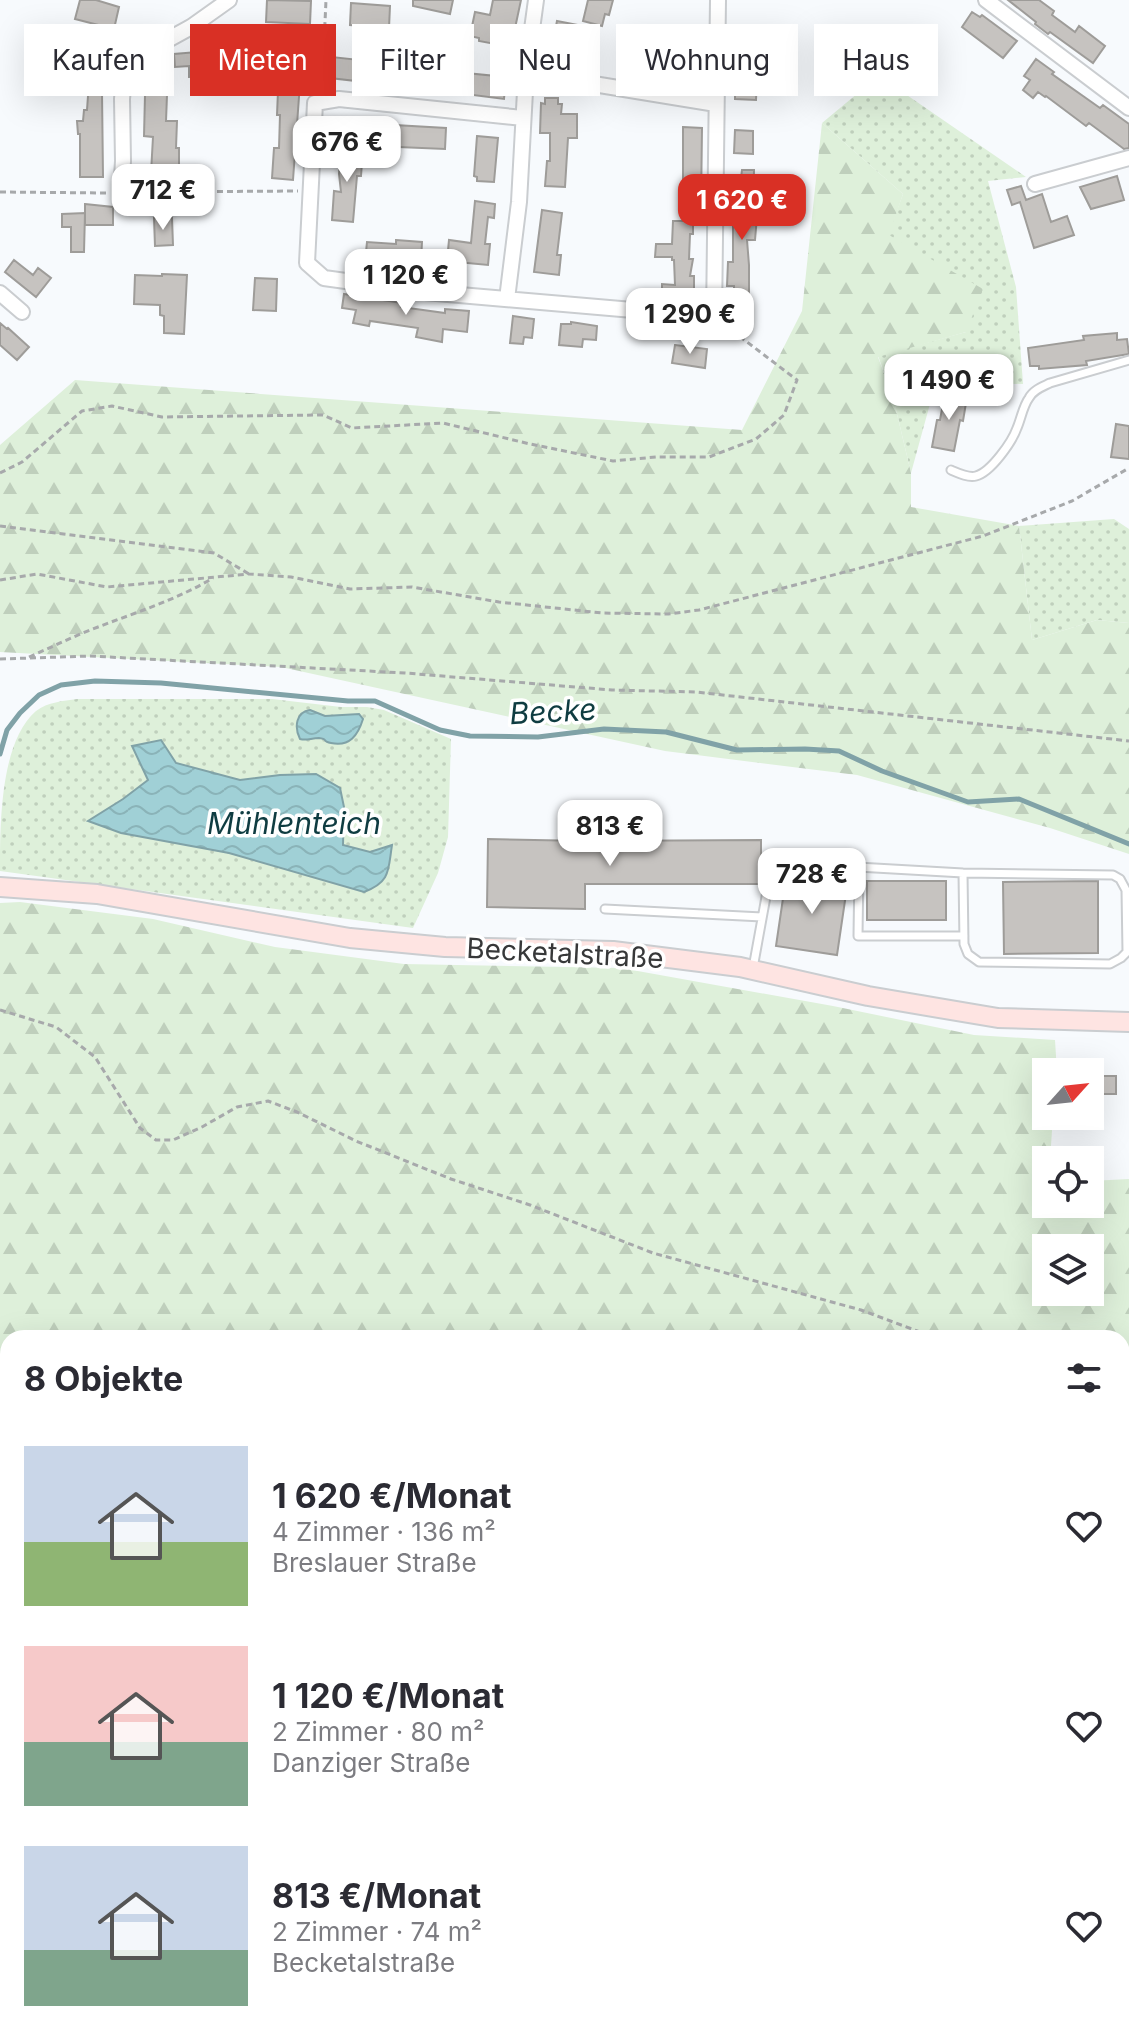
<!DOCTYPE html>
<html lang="de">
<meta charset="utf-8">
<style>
body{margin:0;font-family:Inter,sans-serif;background:#f7f7f7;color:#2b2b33;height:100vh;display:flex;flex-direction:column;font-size:30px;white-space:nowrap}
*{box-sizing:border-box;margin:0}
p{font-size:26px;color:#7c7c81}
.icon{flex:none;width:44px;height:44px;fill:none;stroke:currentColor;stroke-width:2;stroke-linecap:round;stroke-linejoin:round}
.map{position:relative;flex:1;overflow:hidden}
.details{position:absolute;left:0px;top:1330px;width:1130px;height:714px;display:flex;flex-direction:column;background:#fff;border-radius:24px 24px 0 0;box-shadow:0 8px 32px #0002}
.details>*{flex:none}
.top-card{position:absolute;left:24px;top:24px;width:1082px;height:72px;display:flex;gap:16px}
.needle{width:52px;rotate:63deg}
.buttons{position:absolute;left:1032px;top:1058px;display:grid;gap:16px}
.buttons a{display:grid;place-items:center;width:72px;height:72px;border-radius:0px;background:#fff;box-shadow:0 8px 32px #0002;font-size:40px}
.price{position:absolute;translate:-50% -68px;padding:0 18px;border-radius:16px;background:#fff;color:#222;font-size:26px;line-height:52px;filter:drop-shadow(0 2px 4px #0008)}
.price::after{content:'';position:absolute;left:50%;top:48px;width:24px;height:18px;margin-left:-12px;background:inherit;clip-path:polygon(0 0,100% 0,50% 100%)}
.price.current{background:#d93025;color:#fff}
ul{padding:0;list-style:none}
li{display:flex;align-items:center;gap:24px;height:200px;padding:0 24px}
li span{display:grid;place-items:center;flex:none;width:224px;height:160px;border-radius:0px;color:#555}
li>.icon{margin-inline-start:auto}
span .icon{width:96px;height:96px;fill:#fffc;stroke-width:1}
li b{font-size:34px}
h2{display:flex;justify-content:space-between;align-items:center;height:96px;padding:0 24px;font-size:34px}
.chip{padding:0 28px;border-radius:0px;background:#fff;box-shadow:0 8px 32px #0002;font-size:28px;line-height:72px}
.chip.current{background:#d93025;color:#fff}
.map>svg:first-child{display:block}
.grass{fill:url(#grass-dots)}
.forest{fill:url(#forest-firs);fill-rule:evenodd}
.water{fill:url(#water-waves);stroke:#80a2a7;stroke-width:2}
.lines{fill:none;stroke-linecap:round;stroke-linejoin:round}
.stream{stroke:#80a2a7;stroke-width:5}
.building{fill:#c6c3c0;stroke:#9e9c99;stroke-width:2}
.service-casing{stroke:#cacdd0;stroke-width:11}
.minor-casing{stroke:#cacdd0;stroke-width:18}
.secondary-casing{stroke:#cacdd0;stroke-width:22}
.path{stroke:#a7a9ab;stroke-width:3;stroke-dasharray:6 4;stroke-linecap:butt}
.service{stroke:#fff;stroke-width:7}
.minor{stroke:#fff;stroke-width:14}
.secondary{stroke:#fee4e2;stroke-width:18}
.labels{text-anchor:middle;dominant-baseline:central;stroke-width:7;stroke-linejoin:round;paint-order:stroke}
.street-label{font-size:28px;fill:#373839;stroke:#fff}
.water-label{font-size:30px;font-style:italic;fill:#0f3c41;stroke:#fff}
</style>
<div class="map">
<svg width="1129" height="2043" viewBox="0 0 1129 2043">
<defs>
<pattern id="grass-dots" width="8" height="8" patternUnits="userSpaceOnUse" patternTransform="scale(2)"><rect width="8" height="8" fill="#def0da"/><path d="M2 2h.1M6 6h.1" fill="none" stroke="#bfcfbc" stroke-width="1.8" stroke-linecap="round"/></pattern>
<pattern id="forest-firs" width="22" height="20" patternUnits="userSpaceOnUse" patternTransform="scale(2)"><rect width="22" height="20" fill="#def0da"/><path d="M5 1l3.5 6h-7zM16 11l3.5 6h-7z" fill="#bfcfbc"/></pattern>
<pattern id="water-waves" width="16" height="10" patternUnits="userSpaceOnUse" patternTransform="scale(2)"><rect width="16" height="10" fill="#a0d0d6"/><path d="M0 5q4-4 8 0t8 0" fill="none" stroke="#8ab3b8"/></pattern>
</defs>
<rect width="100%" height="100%" fill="#f7fafd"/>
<path class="grass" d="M864,88L901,91L1026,177L988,181L1016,287L1023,384L936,382L911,473L893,397L878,356L966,332L888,235L903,194L822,123Z
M1114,519L1129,529V623L1097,620L1032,640L1019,526Z
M77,699H272L341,707H367L384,710L451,739L448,837L438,873L413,928L0,871C0,824 0,742 36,711C48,702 63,701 77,699Z
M1129,1907V2043H595L588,2036H1089L1097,2042L1099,2036H1122V1937Z
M161,2036H581L589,2043H162Z"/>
<path class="forest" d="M822,123L903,194L889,235L983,289L966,332L878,357L893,397L911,473V507L1019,526L1032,640L1097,620L1129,623V854L1050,828L857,775L665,751L281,667L0,652V445L75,380L742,430L802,311Z
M20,902L153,919L275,947L404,964L621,968L833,1006L974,1035L1055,1040L1057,1072H1046V1116H1053L1050,1160H1046V1204H1090V1181L1129,1179V1907L1122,1937V1338H8V1790L0,1782V903ZM1046,1248H1090V1292H1046Z"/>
<path class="water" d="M310,710L325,716L359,714L363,719C358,735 350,747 331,743C321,741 329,739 319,738C311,738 307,741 300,739C294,727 296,712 310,710Z
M161,740L176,763L240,780L280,775L316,774L340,788L344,807L343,845L370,852L392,845C388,870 391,882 364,892L229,853L121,833L88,821L123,799L148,780L132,746Z"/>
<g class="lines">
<path class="stream" d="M0,754L7,730L20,713L39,695L61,685L95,681L161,683L348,701H375L440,730L470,736L538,737L604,729L666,732L737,750L805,749L839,751L882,771L968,802L1019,799L1129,844"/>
</g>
<path class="building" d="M80,0H96L119,7L114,29L75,19Z
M267,0L311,1L310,24L266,22Z
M413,0H453L450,14L413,6Z
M493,0H521L511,47L479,41V38L470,36L475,12L490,15Z
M588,0H613L609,15L605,14L602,26L583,21Z
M1008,0H1039L1054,11L1052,15L1075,32L1079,26L1105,46L1093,63L1050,32L1048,34L1035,24L1036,22Z
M351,3L390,6L389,28L350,25Z
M972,12L980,17L982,15L1017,41L1003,58L962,27Z
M557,21L578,25L570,70L548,66Z
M683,33L704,34L703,53L682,52Z
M760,35L782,36V47L789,48L788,61H759Z
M397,36L433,38L431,67L466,71V73L506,77L504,99L410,87V90L373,85V83L330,78L332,57L396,64Z
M197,52V62L214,61L215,76L189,77V66L175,67L174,54Z
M1036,59L1054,72L1052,74L1100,108L1103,105L1129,124V148L1124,149L1089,123L1086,126L1046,96L1045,97L1038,92L1033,98L1023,90L1030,80L1024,76Z
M95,61L108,62V69L106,92H102L103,177H80V134H78L77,121H83L84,110H87L90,68H94Z
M279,67L301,69L293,180L272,178L274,148H279L280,115H277Z
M735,76L757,77L756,100L735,99Z
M145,95H167L166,121H177L176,148H179V173H151L153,137L144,136Z
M545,98H558V104H562L561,114H577V138H568L565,187L545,186L547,161H550V133H540L541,103L545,104Z
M377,124L446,128L445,149L375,146Z
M683,127L702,128L701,206L687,204L688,190H683Z
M735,130L753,131V154L734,153Z
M477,136L498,138L494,182L477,181V177L474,176Z
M341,146L363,148L361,176H357L353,222L332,220L334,191L341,192L339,174Z
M742,170H754L753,216H757L755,240H747L749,265V320H734V286H727L728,262H733V178H741Z
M1117,176L1124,200L1091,209L1080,187Z
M1021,186L1026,200L1042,194L1051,222L1067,216L1074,235L1034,248L1020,202L1012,205L1007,190Z
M475,201L495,204L494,218L488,217L485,244H490L488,265L447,261L449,240L471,243Z
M85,204L113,207V225H85Z
M542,210L562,213L557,255H561L559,275L534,272Z
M85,213L84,252H71V227H62V214Z
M154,218H172L173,245L155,246Z
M673,221H693V234H690L689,259H693L690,276H694V297L662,298V284L675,285L674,260H672V257H655L656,244H672Z
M396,240L422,242L421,262L392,260L393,264L365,262L367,242L396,244Z
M14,260L33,275L38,268L51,278L36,297L5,272Z
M162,274L187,275L184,334L164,333V316L160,315V305L134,304L135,275L162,276Z
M255,278L277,279L276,311L253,310Z
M344,294L402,303L401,307L445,313V309L469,311L467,332L443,329L442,342L416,337L418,328L370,321L369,326L353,323L356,310L342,308Z
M513,316L534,319L532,338L524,337L523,344L510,343Z
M571,322L597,326L596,340L583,339L582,347L559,345L561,324H571Z
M0,323L7,329L8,328L29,347L17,360L0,345Z
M1117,333V340L1127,339L1129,354L1086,361L1087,365L1039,369V366H1030L1028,348L1084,340L1083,336Z
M675,345L707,349L705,368L672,363Z
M945,393L967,397L963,421L960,420L954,451L932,447L937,420H940Z
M1116,424L1129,426V459L1111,457Z
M488,839L586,841L761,840V884H585V909L487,907Z
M786,878L847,887L837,955L776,946Z
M867,881H946V920H867Z
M1098,881V953L1004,954L1003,882Z
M1093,1076H1116V1094H1092Z"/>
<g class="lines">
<defs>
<path id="service" d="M951,470C958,473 968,478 976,476C991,472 1012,442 1017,428C1021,419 1023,406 1029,398C1033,390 1042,387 1050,383L1129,360
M859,867L858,936H964
M605,909L762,917
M753,968L770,875L787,863L963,873L1113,875L1120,879L1126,890L1127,952L1121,958L1110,964L979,962L968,954L964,944L963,873"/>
<path id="minor" d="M986,0L1129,108
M526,73L716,104
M523,118L339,99L315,103L307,263L324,278L425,292L714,317L718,0
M1035,184L1129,158
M121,193L123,161L122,99L124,77L142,54L191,27L229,0
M0,293L22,312
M507,299L519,202L526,73L536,0
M585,2036L593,2043"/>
<path id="secondary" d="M0,887L97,894L350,938L445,947L613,951L740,967L868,996L998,1018L1129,1022"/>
</defs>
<use href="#service" class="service-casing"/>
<use href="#minor" class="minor-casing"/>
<use href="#secondary" class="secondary-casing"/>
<path class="path" d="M322,88L326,0
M0,192L106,193
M137,192L298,191
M0,473L22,462L82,411L112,406L162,417L323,415L352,428L443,423L530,444L613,461L656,457H709L756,439L784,415L797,380L726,326
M0,526L214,553L249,574
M0,580L37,574L107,587L249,574L291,577L350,589L412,587L499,602L602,613L668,614L699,610L983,536L1072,501L1129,468
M29,657C52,647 74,636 98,627C137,612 176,600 213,578
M0,659L90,656L405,673L612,690L696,692L1129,741
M0,1010L56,1027L95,1057L140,1128L156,1140H173L202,1127L237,1107L268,1101L297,1112L356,1141L451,1179L530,1205L653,1253L861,1310L936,1338
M1122,1531L1129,1556
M0,1579L8,1587
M1122,1590L1129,1594
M0,1763L8,1773
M157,2036L158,2043"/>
<use href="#service" class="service"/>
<use href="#minor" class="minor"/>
<use href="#secondary" class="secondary"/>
</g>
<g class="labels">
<g class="street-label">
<text transform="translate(565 953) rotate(3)">Becketalstraße</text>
</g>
<g class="water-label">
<text transform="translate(553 711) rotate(-3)">Becke</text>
<text x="294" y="823">Mühlenteich</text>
</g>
</g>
</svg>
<div class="buttons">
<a><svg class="needle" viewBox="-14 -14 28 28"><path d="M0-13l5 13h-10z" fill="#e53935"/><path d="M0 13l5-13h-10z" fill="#7c7c81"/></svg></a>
<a><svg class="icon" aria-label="locate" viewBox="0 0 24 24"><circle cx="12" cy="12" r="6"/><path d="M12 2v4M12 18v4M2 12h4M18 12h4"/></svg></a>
<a><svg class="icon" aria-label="layers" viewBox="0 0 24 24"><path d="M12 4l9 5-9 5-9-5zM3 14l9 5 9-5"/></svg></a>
</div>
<b class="price" style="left:347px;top:184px">676 €</b>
<b class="price" style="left:163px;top:232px">712 €</b>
<b class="price current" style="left:742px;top:242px">1 620 €</b>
<b class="price" style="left:406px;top:317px">1 120 €</b>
<b class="price" style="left:690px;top:356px">1 290 €</b>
<b class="price" style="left:949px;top:422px">1 490 €</b>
<b class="price" style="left:610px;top:868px">813 €</b>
<b class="price" style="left:812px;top:916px">728 €</b>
<div class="top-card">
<a class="chip">Kaufen</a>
<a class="chip current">Mieten</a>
<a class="chip">Filter</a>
<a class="chip">Neu</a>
<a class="chip">Wohnung</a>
<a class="chip">Haus</a>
</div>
<section class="details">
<h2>8 Objekte<svg class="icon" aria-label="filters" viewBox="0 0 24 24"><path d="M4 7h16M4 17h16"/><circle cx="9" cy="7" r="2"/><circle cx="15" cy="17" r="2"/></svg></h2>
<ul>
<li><span style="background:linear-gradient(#c9d6e8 60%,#8fb573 0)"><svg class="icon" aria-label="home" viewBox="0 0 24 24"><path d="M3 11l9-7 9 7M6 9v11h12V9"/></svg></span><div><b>1 620 €/Monat</b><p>4 Zimmer · 136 m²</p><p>Breslauer Straße</p></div><svg class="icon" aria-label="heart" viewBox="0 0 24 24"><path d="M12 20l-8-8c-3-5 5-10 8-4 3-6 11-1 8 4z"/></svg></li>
<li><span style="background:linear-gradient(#f6c9c9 60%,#7fa58c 0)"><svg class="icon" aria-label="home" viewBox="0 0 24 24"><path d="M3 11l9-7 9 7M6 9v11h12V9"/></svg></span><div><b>1 120 €/Monat</b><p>2 Zimmer · 80 m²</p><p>Danziger Straße</p></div><svg class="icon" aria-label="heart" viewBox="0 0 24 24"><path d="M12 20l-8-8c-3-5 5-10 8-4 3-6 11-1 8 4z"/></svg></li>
<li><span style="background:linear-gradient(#c9d6e8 65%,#7fa58c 0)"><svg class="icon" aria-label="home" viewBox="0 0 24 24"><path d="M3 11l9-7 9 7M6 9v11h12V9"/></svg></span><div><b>813 €/Monat</b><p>2 Zimmer · 74 m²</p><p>Becketalstraße</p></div><svg class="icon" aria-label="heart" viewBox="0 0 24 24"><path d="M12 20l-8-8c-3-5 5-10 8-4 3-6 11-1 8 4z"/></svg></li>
</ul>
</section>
</div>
